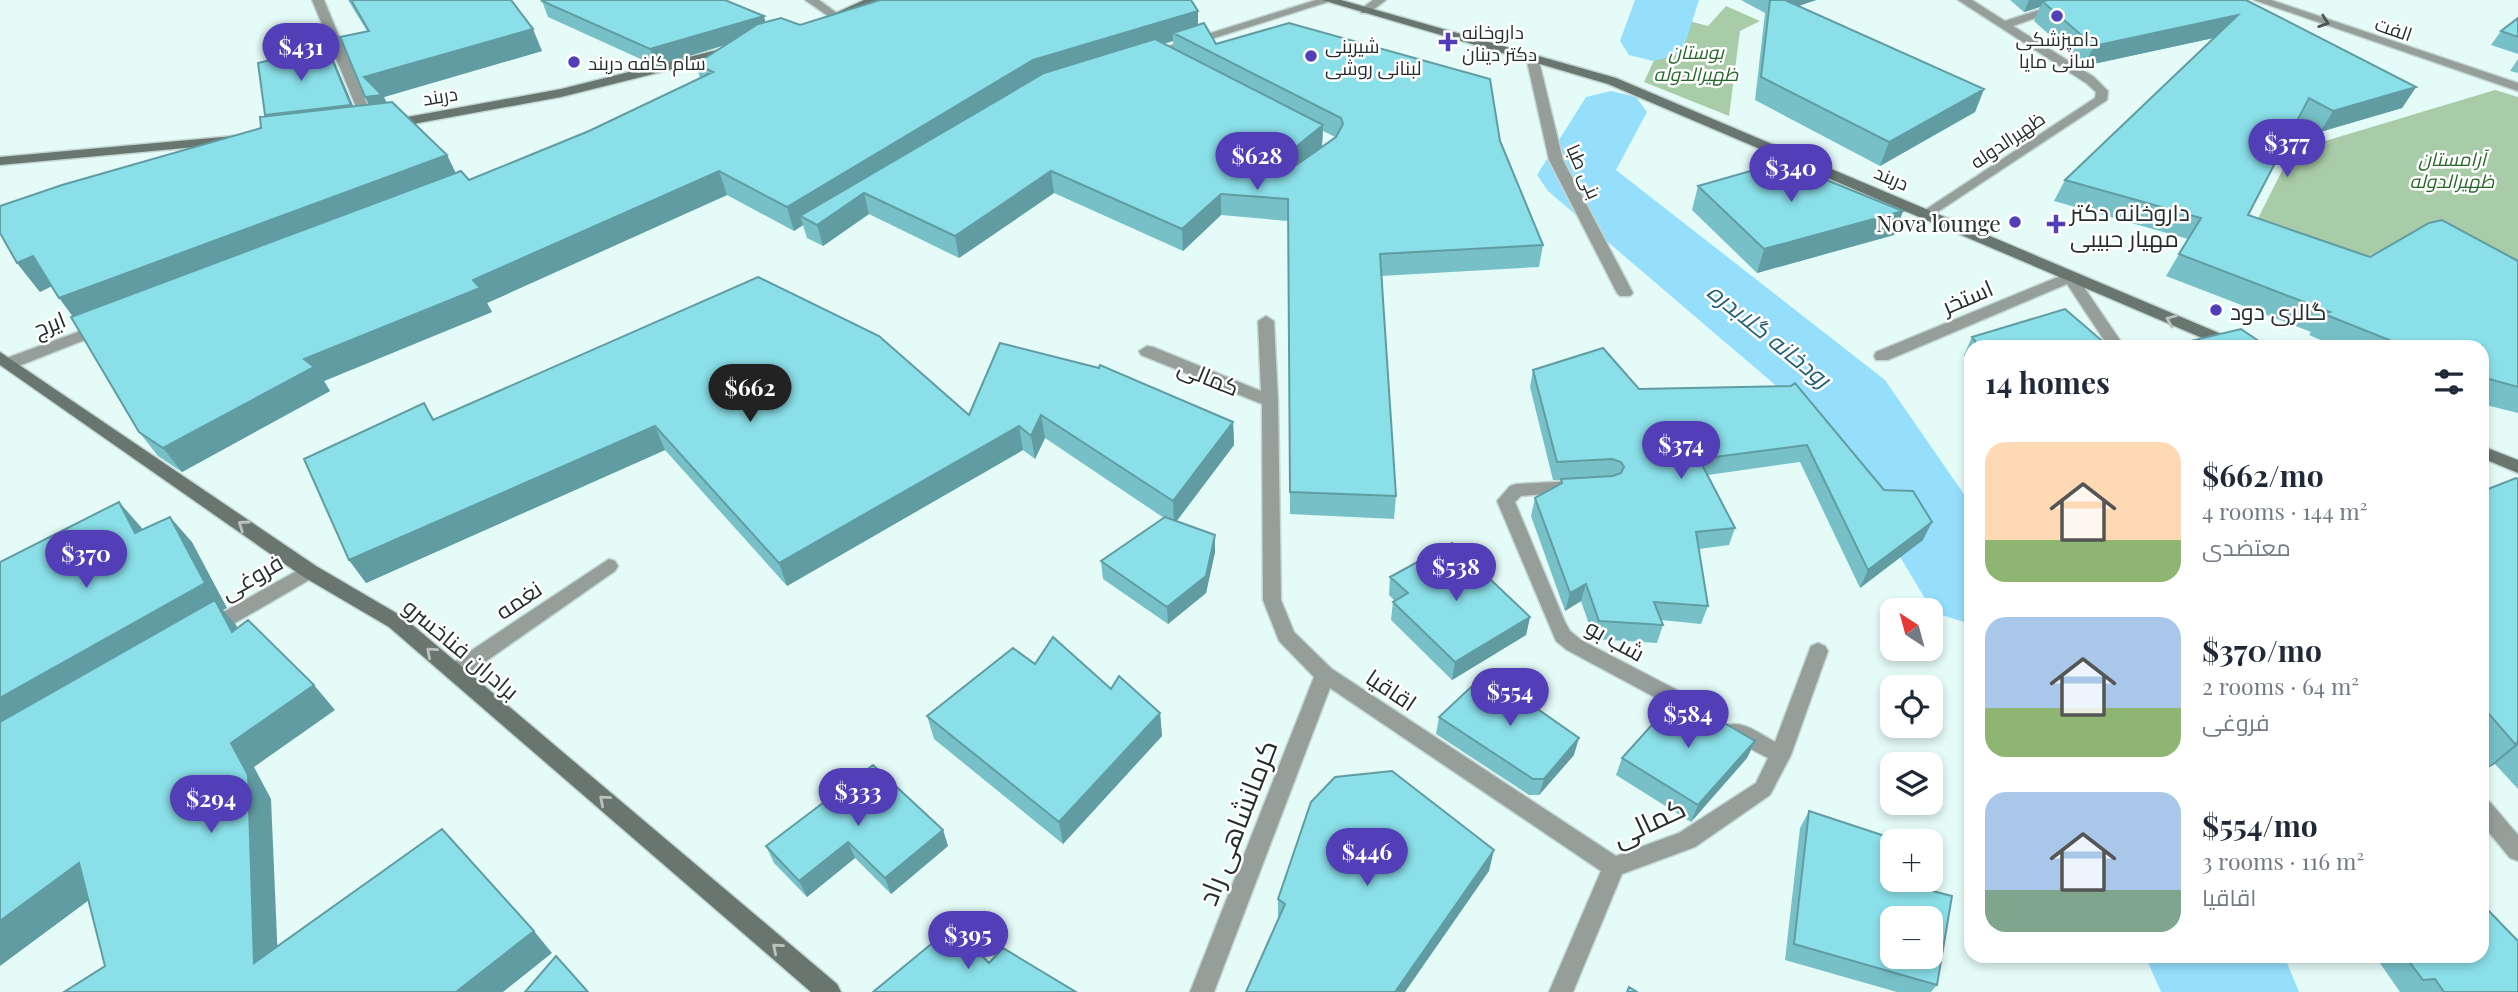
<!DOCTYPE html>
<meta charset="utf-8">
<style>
body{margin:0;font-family:"Playfair Display",Cairo,serif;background:#f2f2f3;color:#1f2937;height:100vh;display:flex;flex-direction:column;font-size:26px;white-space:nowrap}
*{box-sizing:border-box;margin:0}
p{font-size:23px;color:#747a83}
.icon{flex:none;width:38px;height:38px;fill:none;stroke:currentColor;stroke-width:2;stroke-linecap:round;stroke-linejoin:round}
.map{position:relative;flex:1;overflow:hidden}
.side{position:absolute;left:1964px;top:340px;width:525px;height:623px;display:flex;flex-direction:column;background:#fff;border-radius:21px;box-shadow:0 4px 10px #0003}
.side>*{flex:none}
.needle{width:46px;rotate:324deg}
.buttons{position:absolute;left:1880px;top:598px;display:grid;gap:14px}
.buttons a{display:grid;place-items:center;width:63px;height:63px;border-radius:14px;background:#fff;box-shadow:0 4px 10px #0003;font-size:35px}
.price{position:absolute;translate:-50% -60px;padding:0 16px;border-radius:24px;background:#523eb6;color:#fff;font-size:23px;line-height:46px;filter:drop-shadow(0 2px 4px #0008)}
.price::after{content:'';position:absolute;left:50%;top:42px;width:21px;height:16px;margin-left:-10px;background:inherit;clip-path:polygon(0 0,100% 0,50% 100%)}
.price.active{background:#222;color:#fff}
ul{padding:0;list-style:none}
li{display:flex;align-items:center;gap:21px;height:175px;padding:0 21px}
li span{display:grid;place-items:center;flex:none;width:196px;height:140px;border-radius:21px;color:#555}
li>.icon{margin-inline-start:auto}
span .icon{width:84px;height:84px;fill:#fffc;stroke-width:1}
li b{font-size:30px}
h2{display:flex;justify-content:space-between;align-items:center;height:84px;padding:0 21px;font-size:30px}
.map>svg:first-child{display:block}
.green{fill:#a9cca8}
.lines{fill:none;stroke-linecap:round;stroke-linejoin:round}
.river{fill:#95dffc;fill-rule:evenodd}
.street-casing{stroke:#c2d6d3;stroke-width:3}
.secondary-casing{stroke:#c2d6d3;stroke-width:3}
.street{fill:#969e9a;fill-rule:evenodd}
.secondary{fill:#69756f;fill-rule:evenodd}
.wall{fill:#77c0c8;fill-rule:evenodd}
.shaded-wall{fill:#619ca2}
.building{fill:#8adfe8;stroke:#619ca2;stroke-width:2;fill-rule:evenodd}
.oneway{stroke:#4d5653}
.oneway2{stroke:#bcc1be}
.poi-dot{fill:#523eb6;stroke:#fff;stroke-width:2.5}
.labels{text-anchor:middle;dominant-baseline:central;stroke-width:5;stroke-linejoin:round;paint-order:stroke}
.far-street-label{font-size:19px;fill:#262f2d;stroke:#fff}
.far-poi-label{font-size:19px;fill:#262f2d;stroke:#fff;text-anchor:start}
.far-park-label{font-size:19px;font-style:italic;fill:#26672b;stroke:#fff}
.poi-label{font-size:23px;fill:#262f2d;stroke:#fff;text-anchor:start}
.street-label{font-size:23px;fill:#262f2d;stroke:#fff}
.water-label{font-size:24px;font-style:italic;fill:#245f73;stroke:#fff}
.near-street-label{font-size:28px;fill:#262f2d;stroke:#fff}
</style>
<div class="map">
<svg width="2518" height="992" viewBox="0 0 2518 992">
<rect width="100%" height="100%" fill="#e4fbf7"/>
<path class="green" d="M1726,6L1760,21L1740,31L1729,116L1644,82L1674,17L1708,26Z
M2495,90L2518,97V261L2502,268L2424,229L2357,262L2252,230L2292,151Z"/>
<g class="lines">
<path class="river" d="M1635,0H1699L1686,41L1677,55L1653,61L1629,55L1620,41Z
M1611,91L1636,97L1647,112L1616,170L1885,380L1970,503V624L1933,612L1820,423L1548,191L1537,175L1586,97Z
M2145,956H2284L2299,992H2161Z"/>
<defs>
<path id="street" d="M312,0H324L376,126L375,129H365L364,126Z
M805,0H819L841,16L831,18Z
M1316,0H1334L1154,57L1144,54Z
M1373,0H1386L1369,13H1361V9Z
M1958,0H1972L2005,21L2069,0H2087L2013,26L2094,77L2108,91L2107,100L1927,219L1920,215L1922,212L2095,98L2096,92L2086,83Z
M2254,0H2271L2518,83V91Z
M1532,53L1538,57L1563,160L1633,293L1630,296H1620L1617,293L1549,160L1526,57Z
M2070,272L2075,274L2124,346H2108L2067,284L1888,360H1876L1874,356L1876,352Z
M1266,316L1274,321L1278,401L1281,600L1294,632L1332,669L1616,856L1679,833L1756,783L1768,758L1728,737L1725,731L1728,725C1743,720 1762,735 1775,742L1811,646L1818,643L1825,646L1828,651L1791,755L1770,795L1695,847L1622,874L1573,992H1549L1601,871L1330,688L1214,992H1190L1314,677L1279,641L1263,600L1262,404L1141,355L1139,351L1147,346L1153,347L1261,391L1258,321Z
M105,322L113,327L110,330L16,367L10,368L2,363L4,359Z
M1575,481L1584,487L1581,491L1521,496L1515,502L1565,622L1570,631L1581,640L1702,703L1705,709L1702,715L1695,717L1688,715L1567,650L1556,641L1497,501L1510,486L1516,484Z
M609,559L615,561L618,566L615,571L462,678L455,680L448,678L445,672L448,666Z
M309,564L316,566L318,571L316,576L216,634L209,637L202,634L199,629L202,624Z
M2482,800L2490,802L2518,835V861L2510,858L2482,824Z"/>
<path id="secondary" d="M864,0H880L839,18L829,16Z
M1322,0H1341L1616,78L2240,342L2242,346H2221L1608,84Z
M729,47L733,48V54L561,97L391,128L385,124L391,120L561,89Z
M234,136L239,137V143L0,165V157Z
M0,352L316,566L403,617L837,984L841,992H811L389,627L302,576L0,365Z
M2482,446L2518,460V473L2482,458Z"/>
</defs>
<use href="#street" class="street-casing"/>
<use href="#secondary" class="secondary-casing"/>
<use href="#street" class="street"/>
<use href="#secondary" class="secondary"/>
</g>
<path class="wall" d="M348,0H511L542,51L384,97L386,103L447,155L456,173L469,180L589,131L700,78L696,64L727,44L656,66L548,17L542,1L800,25L1198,11V25L1216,44L1500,141L1543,245L1539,267L1381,276L1396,496L1394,519L1290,514L1288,221L1221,215L1183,251L1054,193L959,258L869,214L823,246L807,238L803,225L794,231L727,195L487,303L492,312L324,381L330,391L182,472L158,456L139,432L73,317L52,286L40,292L17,263L261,128L266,117L265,115L335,63L353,107L369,105L365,97L367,31ZM1173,41L1174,49L1163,44ZM1323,131L1335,137L1322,146Z
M1741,0H1816L1798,6L1984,89L1975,112L1880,166L1755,100L1765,13Z
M2010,0H2246L2416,87L2402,108L2320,132L2298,119L2248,215L2370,257L2518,261V413L2482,404V346H2335L2309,335L2311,332L2166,276L2188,239L2054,201L2065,180L2214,38L2084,66L2034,21L2040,7L2024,12Z
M2518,18V54L2491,45L2501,31Z
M2518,59V73L2510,71Z
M1698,186L1903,211L1894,235L1757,273L1692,210Z
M1972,337L2108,346H1970V364L1964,355Z
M1000,343L1233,422L1234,445L1177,521L1215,535V552L1206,593L1168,624L1103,579L1101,561L1164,518L1045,438L1035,459L1023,450L787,586L665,450L366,583L349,560L424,403L434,419L969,415Z
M1533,370L1639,389L1791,386L1923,540L1860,588L1800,462L1708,475L1735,528L1729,545L1699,549L1708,606L1701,624L1661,620L1663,625L1657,643L1594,639L1581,601L1565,611L1531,516L1535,498L1560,484L1561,480H1553L1530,387Z
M2518,479V789L2495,764L2486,769L2482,764V490L2483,491Z
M1390,577L1530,617L1526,635L1452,680L1391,620L1393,602L1395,601L1389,595Z
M1035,664L1111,689L1160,713L1162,736L1063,844L934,739L927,716Z
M1439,717L1574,755L1539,795H1529L1436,734Z
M1755,741L1747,758L1691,822L1616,775L1622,758Z
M1809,811L1937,985L1931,992H1897L1785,960L1800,828Z
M943,830L948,846L891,894L855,858L807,897L774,863L766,846Z
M1489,871L1278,919V899Z
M2375,956H2482L2518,992H2400Z"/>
<path class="shaded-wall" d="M1775,0H1816L1770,16Z
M2029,0H2061L2043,2L2040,7L2024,12Z
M1198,11V33H1173V41L1036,83L800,216L803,225L794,231L787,207L1033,60Z
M2238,15L2227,35L2084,66L2094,46Z
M764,16L768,32L656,66L650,49Z
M533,29L542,51L384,97L394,118L377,120L365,97L364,77Z
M327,47L335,63L360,122L274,131L265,115Z
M2416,87L2402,108L2320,132L2333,111Z
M1984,89L1975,112L1880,166L1889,142Z
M1323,125L1322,146L1276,183L1277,162Z
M447,155L460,183L81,327L59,298Z
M719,171L727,195L487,303L492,312L324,381L330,391L182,472L163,448L304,359L473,280Z
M1051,171L1054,193L959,258L955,236Z
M864,193L869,214L823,246L817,225Z
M1221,194V215L1183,251L1182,229Z
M1903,211L1894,235L1757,273L1764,249Z
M33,256L56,284L40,292L17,263Z
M1041,415L1045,438L1035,459L1031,436Z
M1233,422L1234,445L1174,524L1173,501Z
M655,426L665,450L366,583L349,560Z
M1019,426L1023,450L787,586L779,563Z
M119,502L141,527L157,559L135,533Z
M170,517L192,542L227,608L223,610L236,625L253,657L0,738V698Z
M1932,522L1923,540L1860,588L1868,570Z
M1215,535V552L1206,593L1168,624L1167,607Z
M1586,584L1581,601L1565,611L1570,593Z
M1530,617L1526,635L1452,680L1455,662Z
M314,685L335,710L254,767L271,799L279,985L254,963L231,743Z
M1160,713L1162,736L1063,844L1059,822Z
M1579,738L1574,755L1539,795L1544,779Z
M1755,741L1747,758L1691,822L1698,805Z
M2518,742V745L2495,764L2486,769Z
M943,830L948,846L891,894L885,878Z
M848,842L855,858L807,897L799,881Z
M1494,850L1489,871L1405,992H1395Z
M79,863L108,886L0,966V921Z
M534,931L552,953L503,992H456Z"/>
<path class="building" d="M351,0H511L533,29L364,77L382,95L365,97L340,37L369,31Z
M544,0H725L764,16L650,49L542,1Z
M880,0H1191L1198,11L1033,60L787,207L719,171L473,280L480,288L304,359L314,367L163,448L139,432L71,317L461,171L469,180L589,131L713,72L696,64L758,24L781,18L800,25Z
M1770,0H1785L1984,89L1889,142L1761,77Z
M2047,0H2246L2416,87L2333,111L2309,98L2248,215L2370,257L2429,223L2442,220L2518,261V387L2482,377V346H2404L2324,314L2330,312L2179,254L2201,218L2065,180L2238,15L2094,46L2043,2Z
M2518,18V37L2501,31Z
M1204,23L1216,44L1289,23L1490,79L1500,141L1543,245L1380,254L1396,496L1290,492L1288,199L1221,194L1182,229L1051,171L955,236L864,193L817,225L800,216L1044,73L1155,39L1323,125L1277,162L1285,169L1292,168L1336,137L1343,124L1341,118L1173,33Z
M327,47L351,105L265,115L258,63Z
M392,102L447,155L59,298L33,256L17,263L0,233V206L62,185L261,128L260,117Z
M1782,162L1903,211L1764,249L1698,186Z
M758,277L879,336L969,415L1000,343L1099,368L1100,365L1233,422L1173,501L1041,415L1031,436L1019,426L779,563L655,426L349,560L304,459L424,403L433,420Z
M2065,309L2108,346H1979L1972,337Z
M2241,329L2266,346H2189L2186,342Z
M1603,348L1639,389L1791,386L1795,383L1884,490L1913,491L1932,522L1868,570L1807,445L1699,459L1735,528L1696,532L1708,606L1654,602L1663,625L1599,621L1586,584L1570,593L1535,498L1562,483L1561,479L1613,476L1621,473L1624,467L1621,462L1612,459L1557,462L1533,370Z
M2516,478L2518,479V742L2515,744L2482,706V490L2483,491Z
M119,502L135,533L170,517L205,583L0,698V562Z
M1165,517L1215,535L1206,576L1167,607L1101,561Z
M1452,543L1530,617L1455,662L1393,602L1408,593L1390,577Z
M215,600L232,632L248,620L314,685L231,743L248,775L254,963L442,829L534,931L456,992H64L105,966L79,863L0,921V722Z
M1053,637L1111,689L1119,676L1160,713L1059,822L927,716L1013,648L1035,664Z
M1486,673L1579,738L1544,779H1533L1439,717Z
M1678,696L1755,741L1698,805L1622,758Z
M873,765L943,830L885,878L848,842L799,881L766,846Z
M1392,771L1494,850L1395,992H1246L1285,904L1278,899L1311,802L1335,777Z
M1809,811L1903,842H1892V880H1914L1913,886L1952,896L1937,985L1794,944ZM1892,919H1930V957H1892Z
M2482,904L2518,941V992H2444L2435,979L2423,980L2405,956H2482Z
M953,926L989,963L1003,948L1076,992H873Z
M556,956L588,992H525Z
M1629,987L1637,992H1627Z"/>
<defs><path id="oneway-chevron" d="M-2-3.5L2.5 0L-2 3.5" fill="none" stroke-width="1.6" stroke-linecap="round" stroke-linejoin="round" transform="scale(1.75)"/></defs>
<use class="oneway" href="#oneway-chevron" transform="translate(2324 22) rotate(19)"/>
<g class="oneway2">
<use href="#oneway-chevron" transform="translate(2171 320) rotate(-157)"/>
<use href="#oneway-chevron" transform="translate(243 525) rotate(-145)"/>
<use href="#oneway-chevron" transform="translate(431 652) rotate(-139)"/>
<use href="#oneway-chevron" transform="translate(604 800) rotate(-139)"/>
<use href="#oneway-chevron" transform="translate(777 948) rotate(-139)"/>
</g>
<g class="poi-dot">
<circle cx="2057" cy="16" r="7"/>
<path d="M1444.5 31.5h7v7h7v7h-7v7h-7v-7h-7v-7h7z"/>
<circle cx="1311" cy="56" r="7"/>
<circle cx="574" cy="62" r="7"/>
<circle cx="2015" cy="222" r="7"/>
<path d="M2052.5 213.5h7v7h7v7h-7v7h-7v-7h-7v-7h7z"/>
<circle cx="2216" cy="310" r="7"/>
</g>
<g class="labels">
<g class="far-street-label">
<text transform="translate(2394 28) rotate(19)">الفت</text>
<text transform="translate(440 95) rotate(-9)">دربند</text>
<text transform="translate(2007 139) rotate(-34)">ظهیرالدوله</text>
<text transform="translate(1585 171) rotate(66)">بنی طبا</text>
<text transform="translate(1892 177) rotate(23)">دربند</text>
</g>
<g class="far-poi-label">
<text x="1462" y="31">داروخانه<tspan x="1462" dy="22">دکتر دینان</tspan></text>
<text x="2057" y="38" text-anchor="middle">دامپزشکی<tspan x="2057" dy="22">سانی مایا</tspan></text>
<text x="1325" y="45">شیرینی<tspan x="1325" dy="22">لبنانی روشی</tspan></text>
<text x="588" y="62">سام کافه دربند</text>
</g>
<g class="far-park-label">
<text x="1696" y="51">بوستان<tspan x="1696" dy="22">ظهیرالدوله</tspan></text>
<text x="2452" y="158">آرامستان<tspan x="2452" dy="22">ظهیرالدوله</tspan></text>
</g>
<g class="poi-label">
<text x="2070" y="211">داروخانه دکتر<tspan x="2070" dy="26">مهیار حبیبی</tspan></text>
<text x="2001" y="222" text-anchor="end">Nova lounge</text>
<text x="2230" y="310">گالری دود</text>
</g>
<g class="street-label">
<text transform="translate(1967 296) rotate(-23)">استخر</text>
<text transform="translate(49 323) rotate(-21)">ایرج</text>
<text transform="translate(1209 376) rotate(22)">کمالی</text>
<text transform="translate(251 576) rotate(-30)">فروغی</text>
<text transform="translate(518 599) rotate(-34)">نغمه</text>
<text transform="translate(1616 639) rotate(29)">شب بو</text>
<text transform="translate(462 648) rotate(40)">برادران فناخسرو</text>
<text transform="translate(1392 689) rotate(34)">اقاقیا</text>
</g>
<g class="water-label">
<text transform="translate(1770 334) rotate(39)">رودخانه گلابدره</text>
</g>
<g class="near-street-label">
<text transform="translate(1648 821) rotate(-25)">کمالی</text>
<text transform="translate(1236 822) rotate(-69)">کرمانشاهی راد</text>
</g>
</g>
</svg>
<div class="buttons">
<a><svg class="needle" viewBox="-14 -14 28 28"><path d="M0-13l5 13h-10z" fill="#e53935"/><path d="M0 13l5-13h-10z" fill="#747a83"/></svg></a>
<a><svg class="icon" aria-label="locate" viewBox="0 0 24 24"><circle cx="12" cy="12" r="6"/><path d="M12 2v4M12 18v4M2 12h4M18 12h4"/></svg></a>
<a><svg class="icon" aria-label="layers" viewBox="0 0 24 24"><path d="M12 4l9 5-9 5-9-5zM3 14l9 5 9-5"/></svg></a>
<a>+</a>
<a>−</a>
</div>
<b class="price" style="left:301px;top:83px">$431</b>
<b class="price" style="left:2287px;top:179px">$377</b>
<b class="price" style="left:1257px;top:192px">$628</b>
<b class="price" style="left:1791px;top:204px">$340</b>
<b class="price active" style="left:750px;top:424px">$662</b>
<b class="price" style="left:1681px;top:481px">$374</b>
<b class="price" style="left:86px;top:590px">$370</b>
<b class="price" style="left:1456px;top:603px">$538</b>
<b class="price" style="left:1510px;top:728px">$554</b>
<b class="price" style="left:1688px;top:750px">$584</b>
<b class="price" style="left:858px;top:828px">$333</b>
<b class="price" style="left:211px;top:835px">$294</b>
<b class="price" style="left:1367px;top:888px">$446</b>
<b class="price" style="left:968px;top:971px">$395</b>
<section class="side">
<h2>14 homes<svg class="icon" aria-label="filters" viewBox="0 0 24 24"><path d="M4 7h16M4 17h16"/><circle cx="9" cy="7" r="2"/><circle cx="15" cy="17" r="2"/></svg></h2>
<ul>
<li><span style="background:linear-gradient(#ffd9b3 70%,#8fb573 0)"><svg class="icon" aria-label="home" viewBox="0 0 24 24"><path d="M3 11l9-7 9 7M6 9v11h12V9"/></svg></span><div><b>$662/mo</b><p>4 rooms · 144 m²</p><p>معتضدی</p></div></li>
<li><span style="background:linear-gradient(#a9c7e8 65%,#8fb573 0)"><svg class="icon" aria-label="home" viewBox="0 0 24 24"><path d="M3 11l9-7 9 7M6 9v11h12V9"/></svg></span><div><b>$370/mo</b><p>2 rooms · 64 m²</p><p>فروغی</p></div></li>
<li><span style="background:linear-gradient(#a9c7e8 70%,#7fa58c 0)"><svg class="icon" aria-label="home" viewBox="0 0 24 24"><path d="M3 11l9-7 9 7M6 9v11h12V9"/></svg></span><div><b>$554/mo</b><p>3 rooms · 116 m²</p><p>اقاقیا</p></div></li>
</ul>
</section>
</div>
